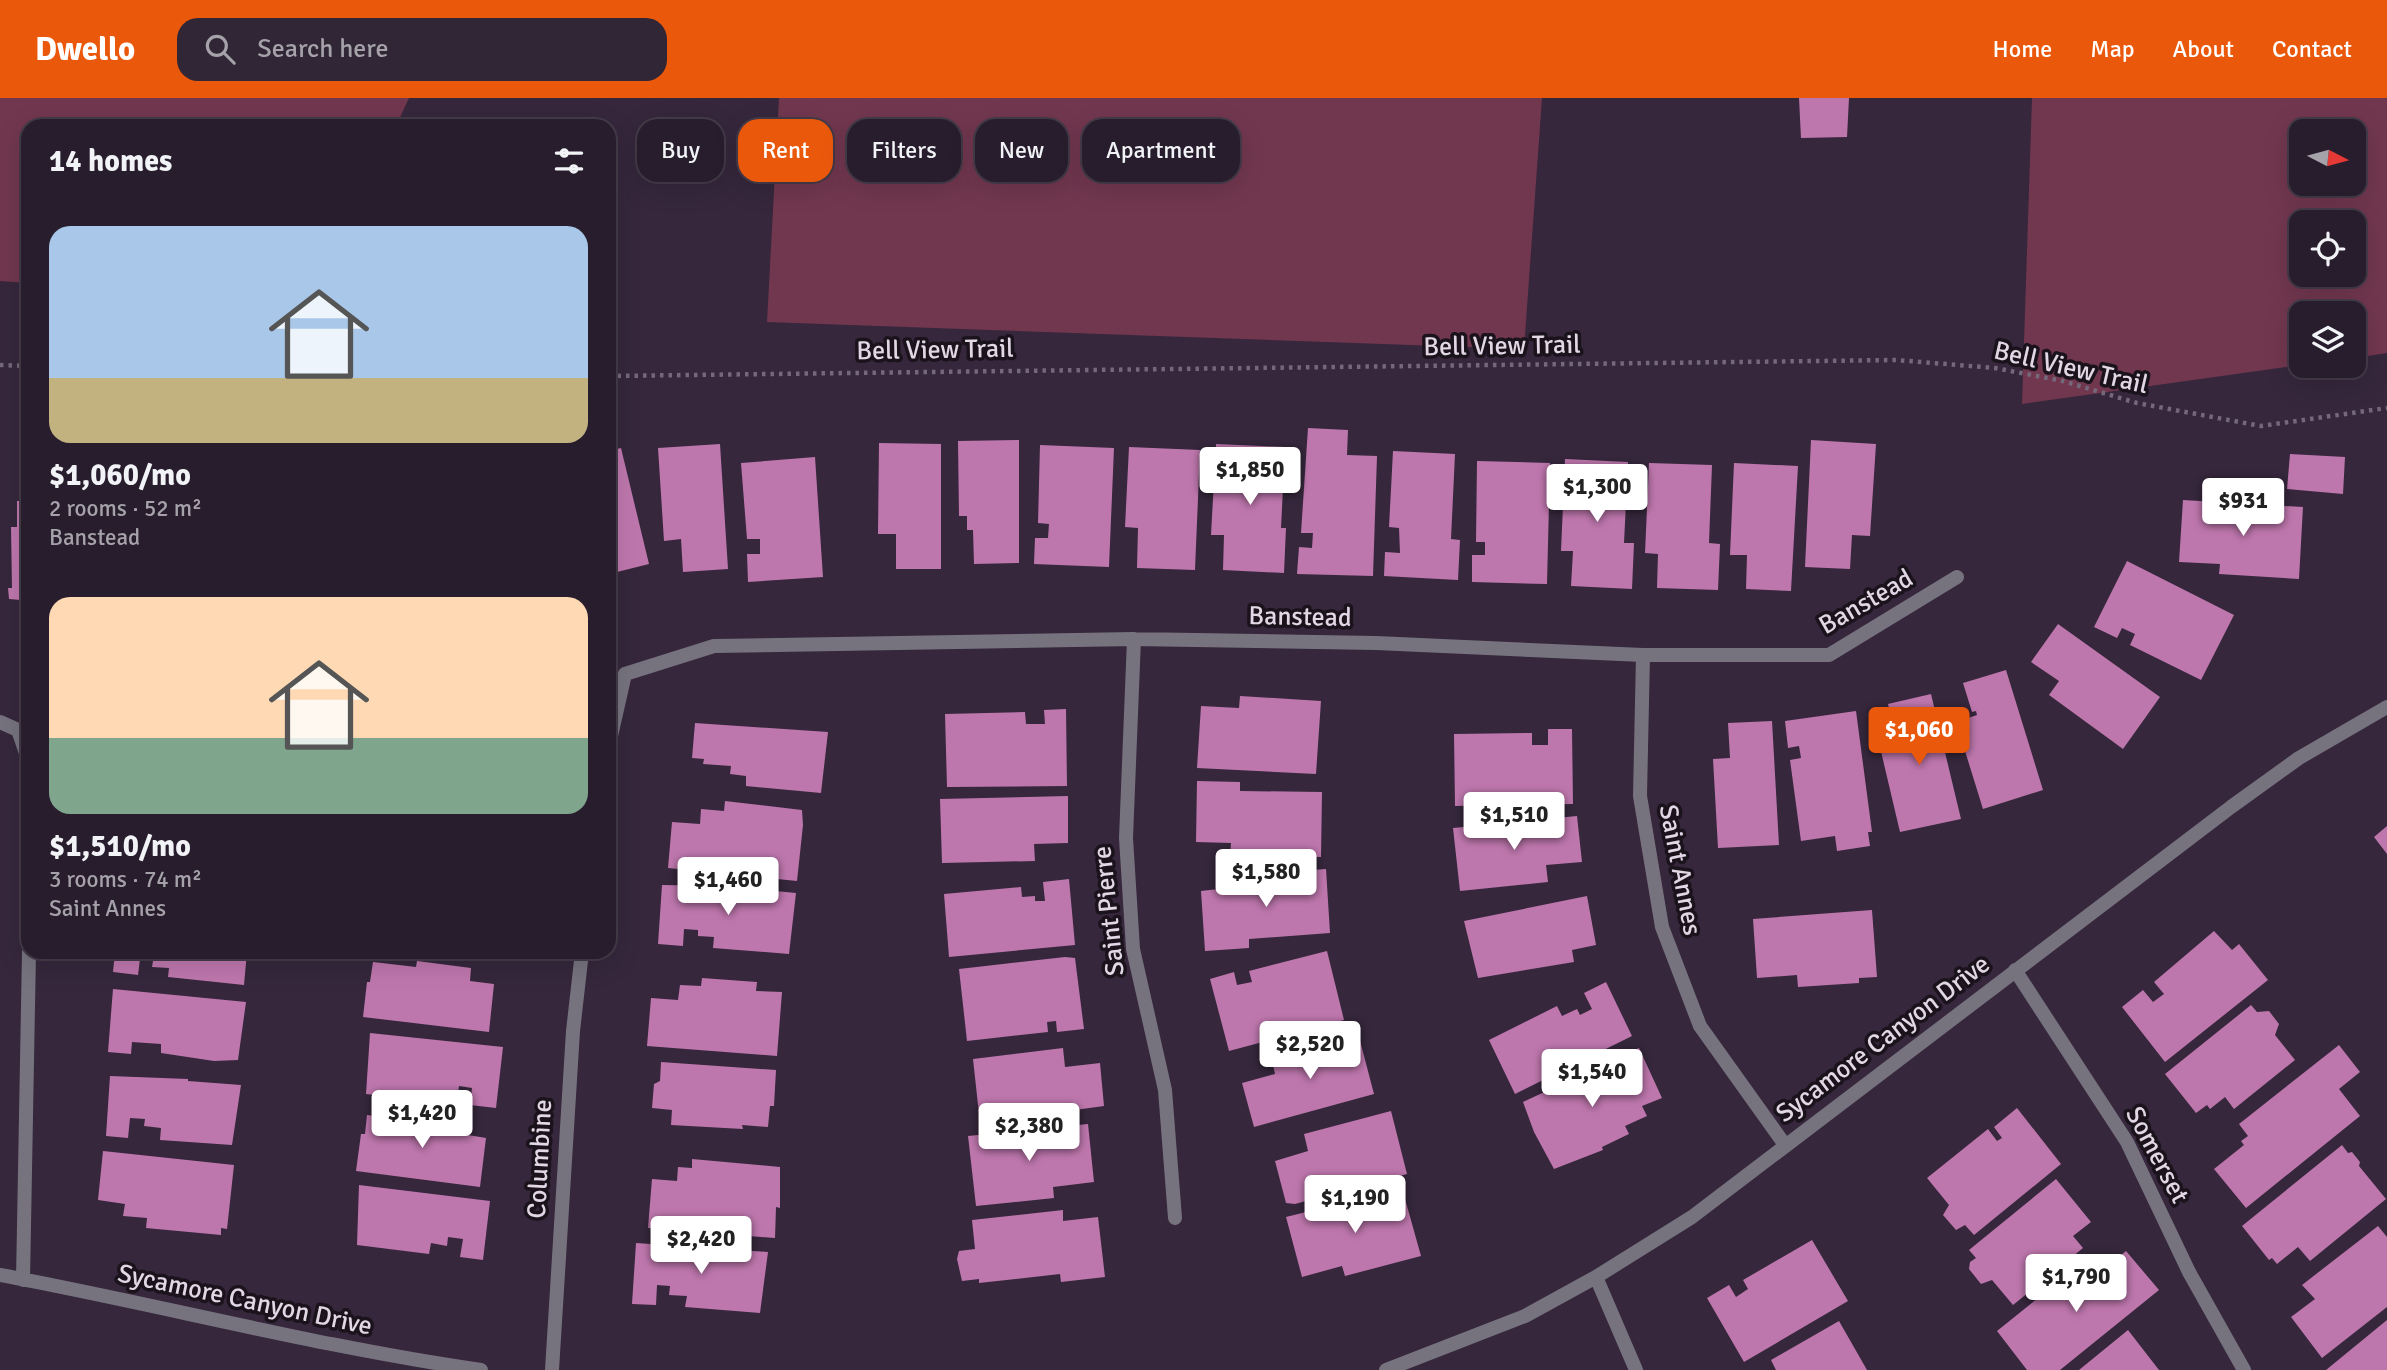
<!DOCTYPE html>
<meta charset="utf-8">
<style>
body{margin:0;font-family:Signika,sans-serif;background:#302635;color:#f1f3f6;height:100vh;display:flex;flex-direction:column;font-size:26px;white-space:nowrap}
*{box-sizing:border-box;margin:0}
p{font-size:23px;color:#a5a2aa}
.icon{flex:none;width:38px;height:38px;fill:none;stroke:currentColor;stroke-width:2;stroke-linecap:round;stroke-linejoin:round}
.map{position:relative;flex:1;overflow:hidden}
.sheet{position:absolute;left:21px;top:21px;width:595px;height:840px;display:flex;flex-direction:column;background:#281d2d;border-radius:21px;box-shadow:0 7px 28px #0002,0 0 0 2px #443b49}
.sheet>*{flex:none}
.banner{position:absolute;left:637px;top:21px;width:665px;height:63px;display:flex;gap:14px}
.needle{width:46px;rotate:96deg}
.buttons{position:absolute;left:2289px;top:21px;display:grid;gap:14px}
.buttons a{display:grid;place-items:center;width:77px;height:77px;border-radius:14px;background:#281d2d;box-shadow:0 7px 28px #0002,0 0 0 2px #443b49;font-size:35px}
.price{position:absolute;translate:-50% -60px;padding:0 16px;border-radius:7px;background:#fff;color:#222;font-size:23px;line-height:46px;filter:drop-shadow(0 2px 4px #0008)}
.price::after{content:'';position:absolute;left:50%;top:42px;width:21px;height:16px;margin-left:-10px;background:inherit;clip-path:polygon(0 0,100% 0,50% 100%)}
.price.current{background:#ea580c;color:#fff}
ul{padding:0;list-style:none}
li{display:grid;align-content:center;gap:14px;height:371px;padding:0 28px}
li span{display:grid;place-items:center;height:217px;border-radius:21px;color:#555}
li>.icon{margin-inline-start:auto}
span .icon{width:126px;height:126px;fill:#fffc;stroke-width:1}
li b{font-size:30px}
h2{display:flex;justify-content:space-between;align-items:center;height:84px;padding:0 28px;font-size:30px}
.chip{padding:0 24px;border-radius:21px;background:#281d2d;box-shadow:0 7px 28px #0002,0 0 0 2px #443b49;font-size:24px;line-height:63px}
.chip.current{background:#ea580c;color:#fff}
header{display:flex;align-items:center;gap:42px;box-sizing:border-box;height:98px;padding:0 35px;background:#ea580c;color:#fff}
header strong{font-size:33px}
nav{display:flex;gap:38px;margin-inline-start:auto;font-size:24px}
.search{width:490px;height:63px;background:#302635;display:flex;align-items:center;gap:18px;box-sizing:border-box;padding:0 24px;border-radius:21px;color:#a5a2aa;font-size:26px}
.map>svg:first-child{display:block}
.green{fill:#71374f;fill-rule:evenodd}
.building{fill:#be77ad}
.lines{fill:none;stroke-linecap:round;stroke-linejoin:round}
.path{stroke:#75687a;stroke-width:4.5;stroke-dasharray:3.5 5;stroke-linecap:butt}
.street{stroke:#76737f;stroke-width:14}
.labels{text-anchor:middle;dominant-baseline:central;stroke-width:7;stroke-linejoin:round;paint-order:stroke}
.street-label{font-size:26px;fill:#e1d7e5;stroke:#1a131c}
</style>
<header>
<strong>Dwello</strong>
<div class="search"><svg class="icon" aria-label="search" viewBox="0 0 24 24"><circle cx="10" cy="10" r="6"/><path d="M15 15l6 6"/></svg>Search here</div>
<nav><a>Home</a><a>Map</a><a>About</a><a>Contact</a></nav>
</header>
<div class="map">
<svg width="2387" height="1272" viewBox="0 0 2387 1272">
<rect width="100%" height="100%" fill="#36273c"/>
<path class="green" d="M0,0H409L396,28H28V185L0,183Z
M779,0H1542L1524,251L767,224Z
M2032,0H2387V255L2354,260V215H2301V267L2022,306ZM2354,33V86H2301V33ZM2354,124V177H2301V124Z"/>
<path class="building" d="M1799,0H1849L1847,39L1801,40Z
M609,50H614V169H609Z
M1308,330L1348,332L1347,357L1377,358L1373,478L1297,476L1299,449L1312,450L1313,435H1301Z
M1019,342V465L974,466L973,432H967V418H959L958,343Z
M1811,342L1876,346L1870,438L1852,437L1850,471L1805,469Z
M879,345L941,346V471H896V436H878Z
M720,346L728,471L683,474L681,441L664,443L658,350Z
M1216,346L1285,349L1281,430H1286L1284,475L1223,472L1224,437H1211Z
M1040,347L1114,350L1109,469L1034,466L1035,440H1048L1049,426L1038,425Z
M1129,349L1200,352L1195,472L1137,470L1138,430L1125,429Z
M621,350L649,466L609,476V353Z
M1393,353L1455,356L1451,441L1460,442L1458,482L1384,478L1385,454L1400,455L1399,430L1389,429Z
M2290,356L2345,359L2343,396L2287,391Z
M815,359L823,479L748,484L747,456H760V441H747L741,365Z
M1565,361L1628,364L1624,445H1634L1632,491L1571,488L1573,453H1561Z
M1477,363L1550,365L1547,486L1472,484V457H1485V444H1476Z
M1649,365L1712,367L1709,445L1720,446L1718,492L1657,490L1658,456L1645,455Z
M1734,365L1798,368L1791,493L1746,491L1747,457H1730Z
M2183,402L2303,409L2299,481L2219,476L2220,466L2179,464Z
M17,403H28V525H24V517H21V502L9,501L8,490H12L11,429H17Z
M2127,463L2234,517L2201,582L2130,547L2135,536L2122,530L2117,540L2094,529Z
M2058,526L2160,599L2123,651L2049,597L2059,583L2031,564Z
M2006,572L2043,692L1983,711L1956,624L1977,617L1976,613L1972,614L1963,585Z
M1931,596L1961,721L1900,734L1879,645L1896,641L1888,606Z
M1240,598L1321,603L1316,676L1197,670L1201,608L1239,610Z
M1066,611L1067,688L947,689L945,616L1025,614L1026,626H1045L1044,612Z
M1856,613L1872,734H1868L1870,748L1837,753L1835,738L1801,743L1790,662L1801,660L1799,648L1788,650L1785,623Z
M1772,623L1779,747L1718,750L1713,661L1730,660L1728,625Z
M695,625L828,634L821,695L746,688V678L730,676L731,668L703,666L704,661L692,660Z
M1548,631H1572L1573,706L1455,708L1454,636L1532,635V647H1548Z
M1197,683L1240,684V693L1322,694L1321,759L1230,757L1231,745L1196,744Z
M1068,698V745L1034,746L1035,763L942,765L940,701Z
M725,703L802,712L803,727L797,783L668,770L672,724L700,726L701,711L724,713Z
M1577,718L1582,764L1546,767L1548,784L1460,793L1453,730Z
M2387,728V756L2374,739Z
M1326,771L1330,835L1249,841V850L1205,853L1201,793L1245,788L1244,777Z
M1069,781L1075,847L949,859L944,796L1021,789L1022,799L1035,798V803H1045L1043,784Z
M662,787L724,788L796,795L789,856L713,850L714,839L698,838V832L684,831L683,848L658,846Z
M1587,798L1596,847L1572,852L1574,864L1478,880L1464,823Z
M1872,812L1877,879L1859,880V885L1798,889L1797,877L1757,880L1753,821Z
M2214,833L2232,852L2239,846L2268,882L2165,964L2122,909L2143,892L2153,904L2164,896L2154,884Z
M1327,853L1344,922L1229,953L1210,881L1234,874L1237,887L1252,884L1249,873Z
M115,854H247L244,887L168,879L169,870L152,869L153,863L140,861L138,877L113,874Z
M467,854H509L508,860Z
M1065,859L1075,860L1084,931L1057,934L1056,923L1047,924L1048,934L967,943L959,871Z
M417,863L471,870L470,883L494,886L489,934L363,919L367,884H370L373,864L416,869Z
M702,880L757,884L756,893L782,894L777,958L647,948L651,900L678,902L680,887L701,888Z
M1606,884L1632,938L1515,996L1489,942L1557,908L1562,918L1577,911L1580,917L1592,911L1584,895Z
M113,891L246,904L238,962L214,963L161,955V946L132,944L131,956L108,954Z
M2251,907L2257,914L2269,913L2279,926L2275,937L2295,962L2234,1011L2225,999L2210,1011L2207,1007L2196,1015L2165,976Z
M370,935L503,949L496,1010L470,1007L472,990L459,988L458,995L442,993L441,1005L366,996Z
M1358,935L1374,996L1254,1029L1242,985L1275,976L1271,958Z
M2339,947L2360,974L2339,991L2360,1018L2246,1110L2214,1071L2244,1047L2241,1043L2248,1038L2239,1026Z
M1063,950L1065,969L1100,965L1104,1008L980,1025L973,961Z
M1639,950L1662,1000L1642,1008L1647,1018L1625,1028L1629,1036L1602,1049L1603,1052L1554,1071L1534,1034L1523,1004Z
M661,964L776,972L774,1008H770L768,1029L742,1027L743,1031L671,1027L672,1012L652,1010L654,986L660,983Z
M110,978L188,981V983L241,987L232,1047L160,1042L161,1030L144,1028L145,1021L130,1020L128,1040L106,1038Z
M2017,1010L2061,1066L1974,1137L1965,1127L1956,1132L1943,1117L1949,1107L1927,1080L1988,1031L1997,1043L2002,1040L1994,1029Z
M1391,1013L1407,1076L1295,1106L1286,1105L1275,1063L1308,1053L1304,1036Z
M410,1016L463,1023L462,1036L486,1040L480,1089L356,1073L361,1036H365L367,1017L409,1022Z
M1088,1026L1094,1084L1053,1089L1054,1100L976,1108L968,1038Z
M2342,1047L2348,1055L2352,1054L2360,1064L2359,1068L2386,1101L2310,1163L2298,1149L2277,1166L2272,1160L2269,1162L2242,1128Z
M103,1053L234,1067L227,1131L221,1130V1137L146,1130L147,1120L123,1118L125,1106L98,1102Z
M692,1061L780,1069V1110L776,1109L775,1140L648,1130L652,1081L677,1083L678,1069L692,1070Z
M2056,1081L2091,1124L2073,1138L2083,1150L2013,1207L1992,1182L1981,1186L1969,1171L1970,1164L1976,1160L1969,1152Z
M359,1087L490,1103L483,1162L460,1159L463,1141L448,1139L447,1148L431,1145L429,1156L357,1147Z
M1402,1090L1421,1158L1345,1178L1342,1168L1302,1179L1286,1119Z
M1063,1112V1123L1098,1119L1105,1179L1061,1184L1060,1176L979,1185V1181L962,1183L957,1161L959,1153L975,1151L972,1122Z
M2378,1128L2387,1139V1209L2322,1260L2291,1219L2315,1201L2302,1187Z
M1812,1142L1848,1203L1744,1264L1707,1200L1729,1187L1736,1199L1748,1191L1743,1182Z
M636,1145L768,1154L760,1215L685,1209L687,1198L669,1197L670,1188L657,1187L656,1207L632,1206Z
M2126,1153L2159,1192L2060,1272H2027L1997,1233L2080,1166L2087,1176L2093,1172L2097,1177Z
M2387,1222V1272H2326Z
M1839,1223L1867,1272H1776L1771,1262Z
M2128,1232L2159,1272H2079Z"/>
<g class="lines">
<path class="path" d="M0,267L28,268
M609,278L1896,262L1995,270L2063,283L2137,305L2261,328L2387,310"/>
<path class="street" d="M1134,541L1126,740L1133,851L1165,992L1175,1120
M1643,557L1640,698L1662,829L1700,928L1785,1047
M0,624L18,632L28,661
M609,647L625,576L714,548L1134,541L1376,545L1643,557H1829L1957,479
M2015,872L2127,1044L2189,1174L2244,1272
M0,1177C161,1207 319,1249 481,1272
M1596,1179L1636,1272
M23,1182L29,854
M552,1272L573,933L582,854
M1386,1272L1525,1218L1596,1179L1692,1119L2231,709L2299,660L2387,609"/>
</g>
<g class="labels">
<g class="street-label">
<text transform="translate(1502 248) rotate(-1)">Bell View Trail</text>
<text transform="translate(935 252) rotate(-1)">Bell View Trail</text>
<text transform="translate(2071 270) rotate(13)">Bell View Trail</text>
<text transform="translate(1866 504) rotate(-30)">Banstead</text>
<text transform="translate(1300 519) rotate(1)">Banstead</text>
<text transform="translate(1680 772) rotate(79)">Saint Annes</text>
<text transform="translate(1109 813) rotate(-96)">Saint Pierre</text>
<text transform="translate(1883 941) rotate(-37)">Sycamore Canyon Drive</text>
<text transform="translate(2157 1057) rotate(62)">Somerset</text>
<text transform="translate(540 1061) rotate(-87)">Columbine</text>
<text transform="translate(245 1202) rotate(12)">Sycamore Canyon Drive</text>
</g>
</g>
</svg>
<div class="buttons">
<a><svg class="needle" viewBox="-14 -14 28 28"><path d="M0-13l5 13h-10z" fill="#e53935"/><path d="M0 13l5-13h-10z" fill="#a5a2aa"/></svg></a>
<a><svg class="icon" aria-label="locate" viewBox="0 0 24 24"><circle cx="12" cy="12" r="6"/><path d="M12 2v4M12 18v4M2 12h4M18 12h4"/></svg></a>
<a><svg class="icon" aria-label="layers" viewBox="0 0 24 24"><path d="M12 4l9 5-9 5-9-5zM3 14l9 5 9-5"/></svg></a>
</div>
<b class="price" style="left:1250px;top:409px">$1,850</b>
<b class="price" style="left:1597px;top:426px">$1,300</b>
<b class="price" style="left:2243px;top:440px">$931</b>
<b class="price current" style="left:1919px;top:669px">$1,060</b>
<b class="price" style="left:1514px;top:754px">$1,510</b>
<b class="price" style="left:1266px;top:811px">$1,580</b>
<b class="price" style="left:728px;top:819px">$1,460</b>
<b class="price" style="left:1310px;top:983px">$2,520</b>
<b class="price" style="left:1592px;top:1011px">$1,540</b>
<b class="price" style="left:422px;top:1052px">$1,420</b>
<b class="price" style="left:1029px;top:1065px">$2,380</b>
<b class="price" style="left:1355px;top:1137px">$1,190</b>
<b class="price" style="left:701px;top:1178px">$2,420</b>
<b class="price" style="left:2076px;top:1216px">$1,790</b>
<div class="banner">
<a class="chip">Buy</a>
<a class="chip current">Rent</a>
<a class="chip">Filters</a>
<a class="chip">New</a>
<a class="chip">Apartment</a>
</div>
<section class="sheet">
<h2>14 homes<svg class="icon" aria-label="filters" viewBox="0 0 24 24"><path d="M4 7h16M4 17h16"/><circle cx="9" cy="7" r="2"/><circle cx="15" cy="17" r="2"/></svg></h2>
<ul>
<li><span style="background:linear-gradient(#a9c7e8 70%,#c2b280 0)"><svg class="icon" aria-label="home" viewBox="0 0 24 24"><path d="M3 11l9-7 9 7M6 9v11h12V9"/></svg></span><div><b>$1,060/mo</b><p>2 rooms · 52 m²</p><p>Banstead</p></div></li>
<li><span style="background:linear-gradient(#ffd9b3 65%,#7fa58c 0)"><svg class="icon" aria-label="home" viewBox="0 0 24 24"><path d="M3 11l9-7 9 7M6 9v11h12V9"/></svg></span><div><b>$1,510/mo</b><p>3 rooms · 74 m²</p><p>Saint Annes</p></div></li>
</ul>
</section>
</div>
